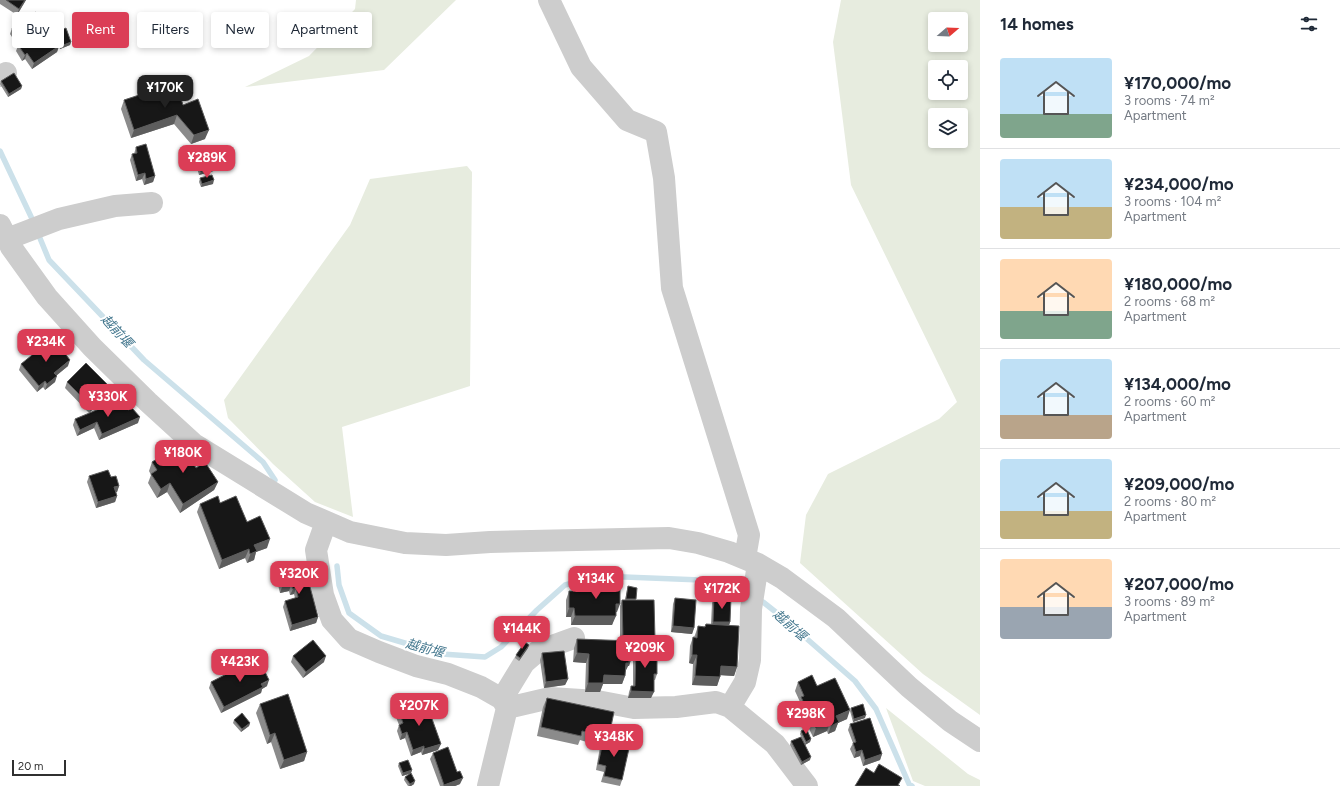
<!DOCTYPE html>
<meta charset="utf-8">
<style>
body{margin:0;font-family:Figtree,"Noto Sans JP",sans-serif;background:#f2f2f3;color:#1f2937;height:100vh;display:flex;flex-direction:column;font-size:15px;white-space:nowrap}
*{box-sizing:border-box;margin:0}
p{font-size:13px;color:#747a83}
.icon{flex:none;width:22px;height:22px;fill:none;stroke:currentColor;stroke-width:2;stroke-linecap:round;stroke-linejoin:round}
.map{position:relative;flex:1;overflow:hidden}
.details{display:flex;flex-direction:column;background:#fff;width:360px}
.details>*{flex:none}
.top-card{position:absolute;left:12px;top:12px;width:380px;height:36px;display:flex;gap:8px}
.needle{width:26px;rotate:71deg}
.tools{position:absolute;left:928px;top:12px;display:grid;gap:8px}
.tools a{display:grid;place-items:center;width:40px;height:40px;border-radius:4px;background:#fff;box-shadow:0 2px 6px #0003;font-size:20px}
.scale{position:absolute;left:12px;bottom:10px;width:54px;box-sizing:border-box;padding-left:4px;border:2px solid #303030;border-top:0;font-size:11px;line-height:14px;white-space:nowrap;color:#303030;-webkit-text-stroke:3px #fff;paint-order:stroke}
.price{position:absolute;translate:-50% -34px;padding:0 9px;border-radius:8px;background:#db3d56;color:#fff;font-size:13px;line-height:26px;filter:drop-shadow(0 1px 2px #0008)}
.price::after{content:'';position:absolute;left:50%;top:24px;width:12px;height:9px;margin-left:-6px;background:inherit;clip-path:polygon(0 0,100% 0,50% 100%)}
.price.current{background:#222;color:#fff}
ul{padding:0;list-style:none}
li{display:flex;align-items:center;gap:12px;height:100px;padding:0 20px}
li+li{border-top:1px solid #e0e1e3}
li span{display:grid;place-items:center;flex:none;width:112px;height:80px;border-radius:4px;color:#555}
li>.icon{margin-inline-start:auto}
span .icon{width:48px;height:48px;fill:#fffc;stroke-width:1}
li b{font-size:17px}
h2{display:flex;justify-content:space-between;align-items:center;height:48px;padding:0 20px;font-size:17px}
.tag{padding:0 14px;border-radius:4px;background:#fff;box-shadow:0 2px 6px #0003;font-size:14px;line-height:36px}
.tag.current{background:#db3d56;color:#fff}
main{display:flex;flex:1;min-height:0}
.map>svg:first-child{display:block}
.green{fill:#e7ecdf;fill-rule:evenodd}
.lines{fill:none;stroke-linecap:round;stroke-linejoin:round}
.stream{stroke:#cce1ea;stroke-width:5.5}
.minor{stroke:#cdcdcd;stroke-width:22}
.wall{fill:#8b8b8b}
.shaded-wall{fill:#5d5d5d}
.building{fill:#171717;stroke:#5d5d5d}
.labels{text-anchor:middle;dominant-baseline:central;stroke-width:4;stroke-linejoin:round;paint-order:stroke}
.water-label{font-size:13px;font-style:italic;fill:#42768d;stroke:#fff}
</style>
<main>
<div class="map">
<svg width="980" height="786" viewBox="0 0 980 786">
<rect width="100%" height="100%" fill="#fff"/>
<path class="green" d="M356,0H456L384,70L245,87L309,56L355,9Z
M841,0H980V715L923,674L800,563L806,515L828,474L939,419L957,402L851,185L833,42ZM935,19H961V45H935ZM935,67H961V93H935ZM935,115H961V141H935Z
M467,166L472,172L470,386L342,427L353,517L315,502L273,464L228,418L224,400L350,225L370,179Z
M886,708L968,774L980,780V786H925L913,781Z"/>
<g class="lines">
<path class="stream" d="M0,151L34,223
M37,231L49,260L144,360L263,462L275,480
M337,566L339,585L349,613L381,636L442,654L485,657L501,647L537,610L565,585L599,576L701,580L741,591L748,594
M758,599L763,602L782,617L855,681L876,709L909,784L912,786"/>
<path class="minor" d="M549,0L581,67L627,120L656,132L664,178L672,288L749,535L745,558
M0,76L6,73
M0,225L11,247L47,297L92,347L148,402L194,444L306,513L350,532L405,543L446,545L490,542L669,538L698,543L729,552L758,564L782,578L836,618L909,687L950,721L980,741
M7,239L59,219L115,206L152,203
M326,522L316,550L323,595L332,620L349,639L379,652L416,666L448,674L481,687L502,699L507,708
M502,699L524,663L538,651L574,638
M730,707L745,682L750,660L751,609L758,564
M488,786L507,708L550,698L597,701L634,708L676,707L716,702L730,707L775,744L807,786"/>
</g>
<path class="wall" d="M0,0H26L17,15L0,4Z
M12,28L59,46L57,52L32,69L25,59L22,61L16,51L18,46L10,34Z
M56,32L71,42L70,45L60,49L55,35Z
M1,81L22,86L21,89L8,97L0,84Z
M176,83L186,91H179L183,105L205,139L191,144L174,124L131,138L121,109L124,100Z
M136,147L155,176L153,182L144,185L142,179L136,181L130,160L132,154H134Z
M195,154L217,170L199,175L194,157Z
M200,178L213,184L201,187L199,182Z
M21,364L68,366L56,376L55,382L45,390L43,387L37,392L19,370Z
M67,382L108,394L89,413L65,388Z
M113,410H128L138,423L99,440L94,428L77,436L73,425L75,419Z
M152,462L196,468L218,482L214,490L180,513L167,492L157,498L148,483L151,475L149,471Z
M89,476L111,477L119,486L117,492H116L117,496L115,502L96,508L87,482Z
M220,503L247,522L267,548L256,552L254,560L247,563L245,558L219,569L197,512L200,504Z
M304,564L318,617L316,623L290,631L283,607L285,601L295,598L294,594L290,595L289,591L280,593L276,577L278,571Z
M607,581L617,612H616L612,625H571V617H566V600L569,591H573L574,587H594L595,584H606Z
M628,586L636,600L655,639L653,645H632L629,666H628L625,672V676L622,684H603L600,692H585L586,663L573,662L574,648L577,639L620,641V606L622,600H625L627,590Z
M714,597L730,622L729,625L737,667L734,676L720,675V677L717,686L692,685L693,664L689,663L690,646L693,637H694L695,635L698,626L704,627L706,624H711L712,603Z
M675,598L694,628L692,634L671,632L673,604Z
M636,647L657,674L655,680H654L651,698H628L629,692L631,686H633V653Z
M528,648L519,661L515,658L516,655Z
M542,653L568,679L565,685L544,688L540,660Z
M293,656L324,662L303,678L291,662Z
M249,665L267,686L262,689L261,693L221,713L209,688L211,682Z
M798,682L817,686L847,719L838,723L835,731L828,734L827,731L813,737L798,706L800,702L795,691Z
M547,698L609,736L608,739L622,780L620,786L601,782L604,772L596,770L600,747V748L590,746V743L580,740L578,745L537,736L543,707Z
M260,704L307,752L304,761L280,769L271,742L267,744L256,713Z
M851,708L865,718L853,722L850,711Z
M399,711L438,750L422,755L421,752L411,756L405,738L400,740L397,731L399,725L396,717Z
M234,720L250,723L249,726L241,732L233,723Z
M850,724L882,754L880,760L863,766L860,756L854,758L850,749L853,743L848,730Z
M801,731L811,739L810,742L805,745L810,760L801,765L790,745L791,741H803L800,734Z
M433,753L460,784L455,786H440L430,759Z
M399,763L412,770L411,773L414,784L411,786H408L404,780L405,777L410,774L402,776L398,766Z"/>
<path class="shaded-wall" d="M25,0H26L17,15L19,9Z
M71,42L70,45L60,49L61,46Z
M59,46L57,52L32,69L34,63Z
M27,53L25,59L22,61L25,55Z
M22,86L21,89L8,97L9,94Z
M177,88H187L186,91L176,92Z
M177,115L174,124L131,138L134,130Z
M209,130L205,139L191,144L194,135Z
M218,167L217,170L199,175L201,172Z
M145,173L142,179L136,181L138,175Z
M155,176L153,182L144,185L146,179Z
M214,180L213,184L201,187L202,184Z
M70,360L68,366L52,379L54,373Z
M57,376L55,382L45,390L47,384Z
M45,381L43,387L37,392L39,386Z
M111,388L108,394L89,413L92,407Z
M140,417L138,423L99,440L102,434Z
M97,422L94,428L77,436L80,430Z
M218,482L214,490L180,513L183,504Z
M170,483L167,492L157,498L161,489Z
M119,486L117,492L112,494L114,487Z
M117,496L115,502L96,508L98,502Z
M270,539L267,548L256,552L254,560L247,563L254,545Z
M249,549L245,558L219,569L222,560Z
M291,585L289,591L280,593L282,587Z
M296,588L294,594L290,595L293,589Z
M616,604H620L617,612H612Z
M569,608H574L571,617H566Z
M575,616H616L612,625H571Z
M318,617L316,623L290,631L292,625Z
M713,622H730L728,629L711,628Z
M673,626L694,628L692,634L671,632Z
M623,639H655L653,645H621Z
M529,645L528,648L519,661L520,658Z
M577,653L589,654L586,663L573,662Z
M692,655H697L693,664L689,663Z
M326,656L324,662L303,678L306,672Z
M629,657H632L629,666H628L625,672L626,663Z
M721,666L737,667L734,676L718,675Z
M604,675L625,676L622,684H603L600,692H585L588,683Z
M695,676L720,677L717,686L692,685Z
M568,679L565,685L544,688L546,682Z
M269,680L267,686L262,689L261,693L221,713L224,707Z
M631,691L654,692L651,698H628Z
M850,710L847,719L838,723L835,731L828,734L831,726L836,716Z
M866,715L865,718L853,722L854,719Z
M830,722L827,731L813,737L816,728Z
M250,723L249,726L241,732L242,729Z
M407,732L405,738L400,740L402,734Z
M275,733L271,742L267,744L270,735Z
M811,739L810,742L805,745L806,742Z
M441,744L438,750L422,755L424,749Z
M424,746L421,752L411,756L413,750Z
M862,750L860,756L854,758L856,752Z
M307,752L304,761L280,769L284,760Z
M882,754L880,760L863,766L865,760Z
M811,757L810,760L801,765L802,762Z
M412,770L411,773L402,776L403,773Z
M463,778L460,784L455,786H443L444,785Z
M415,781L414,784L411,786H409L410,784Z"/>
<path class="building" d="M6,0H25L19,9Z
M36,12L59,46L34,63L27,53L25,55L18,45L22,43L12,28Z
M66,28L71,42L61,46L56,32Z
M14,73L22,86L9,94L1,81Z
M182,81L184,84L187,83V88H178L176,82Z
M176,83L183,105L198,99L209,130L194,135L177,115L134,130L124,100Z
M146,144L155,176L146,179L145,173L138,175L132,154L137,153L136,147Z
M212,149L218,167L201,172L195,154Z
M212,175L214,180L202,184L200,178Z
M53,338L70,360L54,373L57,376L47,384L45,381L39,386L21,364Z
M86,363L111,388L92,407L67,382Z
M111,404L113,410L126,405L128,410L132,408L140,417L102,434L97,422L80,430L75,419Z
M181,444L196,468L205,462L218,482L183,504L170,483L161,489L151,474L157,470L152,462Z
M108,470L111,477L116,476L119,486L114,487L117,496L98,502L89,476Z
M218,496L220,503L236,496L247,522L260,516L270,539L254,545L257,551L250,554L249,549L222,560L200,504Z
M304,564L318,617L292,625L285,601L298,597L296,588L293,589L291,585L282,587L278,571Z
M607,581H620V604H616V616H575L574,608H569V591H574V587H595V584H607Z
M628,586L637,588L636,599H626Z
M714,597H731L730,622H713Z
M675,598L696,600L694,628L673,626Z
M622,600H654L655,639H623Z
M706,624L739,626L737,667L721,666L720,677L695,676L697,655H692L693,637L697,638L698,626L705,627Z
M577,639L633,641L632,657H629V663H626L625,676L604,675L603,683H588L589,654L577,653Z
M313,640L326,656L306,672L293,656Z
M525,642L529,645L520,658L516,655Z
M636,647L657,648V674H654V692L631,691V686H635Z
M564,651L568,679L546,682L542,653Z
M259,660L269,680L261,684L263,687L224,707L211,682L248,663L249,665Z
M812,675L817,686L835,678L850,710L836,716L839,722L831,726L830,722L816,728L801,697L804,696L798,682Z
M288,694L307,752L284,760L275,733L270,735L260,704Z
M547,698L614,712L609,736L604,735L603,739L593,737L594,734L582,731L581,736L541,727Z
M426,702L441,744L424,749V746L413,750L407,732L402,734L399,725L403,723L399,711Z
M863,704L866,715L854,719L851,708Z
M242,713L250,723L242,729L234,720Z
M870,718L882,754L865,760L862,750L856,752L853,743L856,742L850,724Z
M806,728L811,739L806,742L801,731Z
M801,737L811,757L802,762L791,741Z
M604,738L630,744L622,780L604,776L606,766L598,764Z
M448,747L457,772L460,771L463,778L444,785L433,753Z
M408,760L412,770L403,773L399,763Z
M879,764L902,778L898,785L900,786H855L866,768L874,773Z
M411,773L415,781L410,784L405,777Z"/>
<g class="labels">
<g class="water-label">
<text transform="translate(117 331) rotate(47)">越前堰</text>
<text transform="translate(790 625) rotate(41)">越前堰</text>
<text transform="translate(425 648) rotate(15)">越前堰</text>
</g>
</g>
</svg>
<div class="tools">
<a><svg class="needle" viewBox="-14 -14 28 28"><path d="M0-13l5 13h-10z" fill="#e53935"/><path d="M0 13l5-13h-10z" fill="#747a83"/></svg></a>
<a><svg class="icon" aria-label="locate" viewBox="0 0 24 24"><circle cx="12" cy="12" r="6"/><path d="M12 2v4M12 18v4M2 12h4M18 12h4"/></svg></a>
<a><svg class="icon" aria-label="layers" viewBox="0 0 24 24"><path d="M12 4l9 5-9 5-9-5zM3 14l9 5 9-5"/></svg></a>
</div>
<div class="scale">20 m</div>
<b class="price current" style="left:165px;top:109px">¥170K</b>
<b class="price" style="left:207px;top:179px">¥289K</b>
<b class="price" style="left:46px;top:363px">¥234K</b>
<b class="price" style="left:108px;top:418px">¥330K</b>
<b class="price" style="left:183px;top:474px">¥180K</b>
<b class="price" style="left:299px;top:595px">¥320K</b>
<b class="price" style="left:596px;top:600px">¥134K</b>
<b class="price" style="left:722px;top:610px">¥172K</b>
<b class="price" style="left:522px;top:650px">¥144K</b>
<b class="price" style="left:645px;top:669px">¥209K</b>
<b class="price" style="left:240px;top:683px">¥423K</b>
<b class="price" style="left:419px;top:727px">¥207K</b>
<b class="price" style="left:806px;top:735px">¥298K</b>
<b class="price" style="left:614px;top:758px">¥348K</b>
<div class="top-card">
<a class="tag">Buy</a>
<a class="tag current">Rent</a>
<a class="tag">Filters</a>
<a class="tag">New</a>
<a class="tag">Apartment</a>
</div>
</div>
<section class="details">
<h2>14 homes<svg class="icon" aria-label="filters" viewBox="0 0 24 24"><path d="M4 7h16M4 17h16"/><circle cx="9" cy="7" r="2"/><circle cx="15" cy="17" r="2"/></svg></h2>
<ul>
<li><span style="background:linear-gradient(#bfe0f5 70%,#7fa58c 0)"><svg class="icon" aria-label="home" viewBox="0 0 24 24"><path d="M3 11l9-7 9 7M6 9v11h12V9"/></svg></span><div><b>¥170,000/mo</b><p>3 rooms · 74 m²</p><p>Apartment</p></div></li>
<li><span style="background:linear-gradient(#bfe0f5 60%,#c2b280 0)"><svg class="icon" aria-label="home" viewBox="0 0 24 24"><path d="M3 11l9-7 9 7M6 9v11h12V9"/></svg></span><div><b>¥234,000/mo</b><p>3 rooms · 104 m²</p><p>Apartment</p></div></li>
<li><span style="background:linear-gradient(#ffd9b3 65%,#7fa58c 0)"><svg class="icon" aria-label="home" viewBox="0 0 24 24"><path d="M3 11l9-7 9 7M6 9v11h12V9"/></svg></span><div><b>¥180,000/mo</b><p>2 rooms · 68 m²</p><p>Apartment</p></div></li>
<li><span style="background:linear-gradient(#bfe0f5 70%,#b9a48a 0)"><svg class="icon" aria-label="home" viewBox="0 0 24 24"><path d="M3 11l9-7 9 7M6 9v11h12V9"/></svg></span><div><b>¥134,000/mo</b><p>2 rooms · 60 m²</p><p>Apartment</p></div></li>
<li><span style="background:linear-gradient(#bfe0f5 65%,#c2b280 0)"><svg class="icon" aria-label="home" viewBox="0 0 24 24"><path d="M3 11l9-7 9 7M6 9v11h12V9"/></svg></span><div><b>¥209,000/mo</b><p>2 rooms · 80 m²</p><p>Apartment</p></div></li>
<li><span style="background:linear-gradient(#ffd9b3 60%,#9aa5b1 0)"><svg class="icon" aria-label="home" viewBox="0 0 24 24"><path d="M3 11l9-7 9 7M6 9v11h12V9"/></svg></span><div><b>¥207,000/mo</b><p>3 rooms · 89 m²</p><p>Apartment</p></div></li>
</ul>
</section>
</main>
